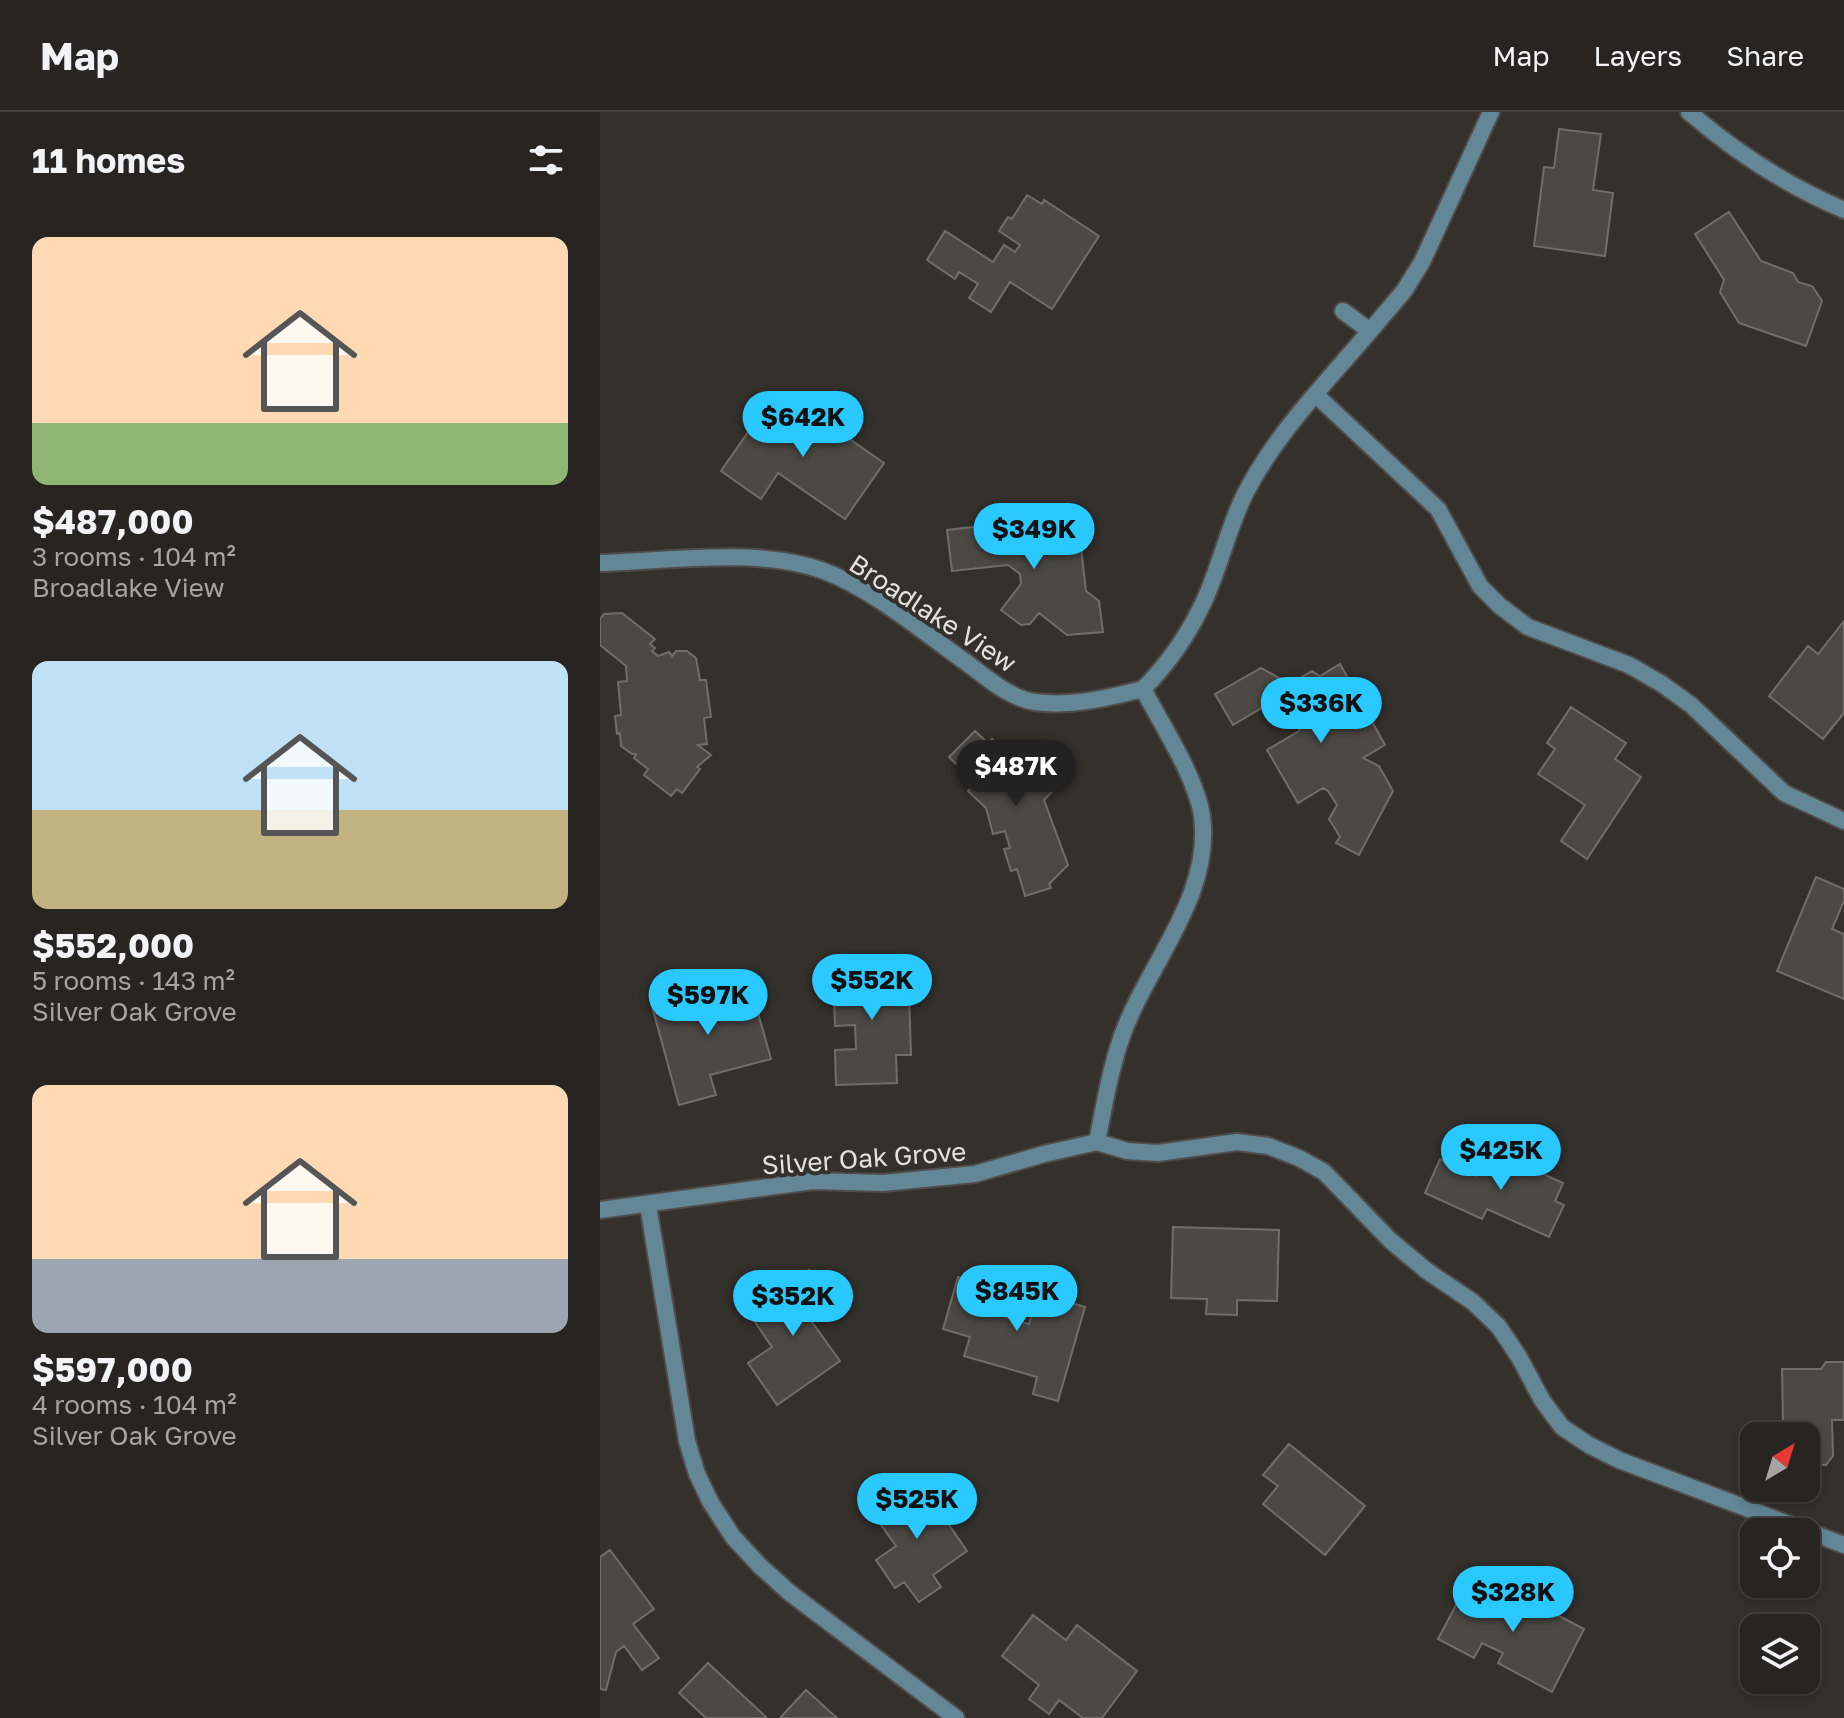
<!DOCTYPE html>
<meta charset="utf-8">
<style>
body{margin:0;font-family:"Golos Text",sans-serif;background:#33302e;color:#f1f3f6;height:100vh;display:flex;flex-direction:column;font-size:30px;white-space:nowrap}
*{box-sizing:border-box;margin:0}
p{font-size:26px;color:#a4a4a5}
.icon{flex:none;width:44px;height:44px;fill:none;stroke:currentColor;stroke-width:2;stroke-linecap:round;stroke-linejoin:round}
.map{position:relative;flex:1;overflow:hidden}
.details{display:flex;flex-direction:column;background:#272421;width:600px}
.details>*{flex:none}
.needle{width:52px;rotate:38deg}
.controls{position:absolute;left:1140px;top:1310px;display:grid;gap:16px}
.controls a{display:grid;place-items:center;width:80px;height:80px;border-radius:16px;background:#272421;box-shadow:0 4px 12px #0003,0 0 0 2px #43413f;font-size:40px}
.price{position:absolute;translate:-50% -68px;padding:0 18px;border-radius:28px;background:#29c8ff;color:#111;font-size:26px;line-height:52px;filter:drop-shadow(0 2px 4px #0008)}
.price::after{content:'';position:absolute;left:50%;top:48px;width:24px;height:18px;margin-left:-12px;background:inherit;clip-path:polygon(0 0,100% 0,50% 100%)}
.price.selected{background:#222;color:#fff}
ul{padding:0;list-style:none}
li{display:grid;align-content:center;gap:16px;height:424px;padding:0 32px}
li span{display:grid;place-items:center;height:248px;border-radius:16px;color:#555}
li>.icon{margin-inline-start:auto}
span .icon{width:144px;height:144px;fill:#fffc;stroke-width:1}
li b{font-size:34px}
h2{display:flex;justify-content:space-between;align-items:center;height:96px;padding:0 32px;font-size:34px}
header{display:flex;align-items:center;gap:48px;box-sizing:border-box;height:112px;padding:0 40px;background:#272421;border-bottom:2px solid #43413f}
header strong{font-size:38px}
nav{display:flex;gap:44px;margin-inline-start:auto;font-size:28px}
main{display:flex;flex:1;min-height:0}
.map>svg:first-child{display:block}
.building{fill:#4c4944;stroke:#716d69;stroke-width:2}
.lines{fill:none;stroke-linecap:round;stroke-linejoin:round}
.street-casing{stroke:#504c49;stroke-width:20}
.street{stroke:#638797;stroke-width:16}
.labels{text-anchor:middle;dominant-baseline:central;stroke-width:8;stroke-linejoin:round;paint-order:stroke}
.street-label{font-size:26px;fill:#e4e2df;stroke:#34302c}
</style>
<header>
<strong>Map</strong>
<nav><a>Map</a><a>Layers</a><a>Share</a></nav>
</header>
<main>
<section class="details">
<h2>11 homes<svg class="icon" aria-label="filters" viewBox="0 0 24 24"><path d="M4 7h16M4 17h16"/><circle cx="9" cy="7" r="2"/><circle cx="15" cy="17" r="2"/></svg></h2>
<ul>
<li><span style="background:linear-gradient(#ffd9b3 75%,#8fb573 0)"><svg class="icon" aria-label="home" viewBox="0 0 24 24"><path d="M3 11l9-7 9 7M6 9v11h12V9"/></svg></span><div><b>$487,000</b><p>3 rooms · 104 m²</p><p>Broadlake View</p></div></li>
<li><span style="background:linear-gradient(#bfe0f5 60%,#c2b280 0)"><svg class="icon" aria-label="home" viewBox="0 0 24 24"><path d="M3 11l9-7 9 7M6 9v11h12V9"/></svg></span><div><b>$552,000</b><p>5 rooms · 143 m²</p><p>Silver Oak Grove</p></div></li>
<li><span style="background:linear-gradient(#ffd9b3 70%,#9aa5b1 0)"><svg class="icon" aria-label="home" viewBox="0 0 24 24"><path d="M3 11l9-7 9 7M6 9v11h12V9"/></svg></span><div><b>$597,000</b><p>4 rooms · 104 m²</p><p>Silver Oak Grove</p></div></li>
</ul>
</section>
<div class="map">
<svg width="1244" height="1606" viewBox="0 0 1244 1606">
<rect width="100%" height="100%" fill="#34302c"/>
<path class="building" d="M959,17L1001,22L993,78L1013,81L1005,144L934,134L944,55L954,56Z
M427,83L442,92L444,88L499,124L452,197L410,170L391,200L369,186L378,172L359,160L355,167L327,148L345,119L393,150L404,133L415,140L420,133L399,119L408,105L412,107Z
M1129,100L1161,149L1193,161L1198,170L1212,174L1222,189L1206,234L1139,211L1120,180L1124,168L1095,122Z
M196,290L284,351L245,407L178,361L161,387L121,359L166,294L184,306Z
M453,406L480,427L486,479L499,489L503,520L467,523L439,501L430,512L421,513L401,498L421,472L420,462L408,453L352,459L347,418Z
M22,501L55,527L50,532L55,536L52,539L58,544L69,540L72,544L76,539H87L96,546L100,568H106L111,605L104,606L107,632L98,633L111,643L97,655L100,657L82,681L77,677L71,684L44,663L48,657L34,646L36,642H32L21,634L20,621L17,622L15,604L21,603L18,570L27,569L26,554L0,533V507L4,502Z
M1244,509V601L1223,627L1169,584L1208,534L1218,542Z
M740,552L785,633L763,646L779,654L793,679L759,743L736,731L740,725L729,707L737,693L728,679L723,676L698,691L667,638L699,619L703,612L667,593L633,613L615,582L661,556L690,572L712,559L720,564Z
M971,595L1026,631L1015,647L1041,665L987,747L961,729L985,693L938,662L955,637L947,631Z
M375,619L388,631L392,627L419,652L432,639L463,668L444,688L468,753L449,772L451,776L425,784L417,757L411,759L404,737L410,736L405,719L393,722L386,696L368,679L376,671L349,645Z
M1216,765L1244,777V789L1232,817L1244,822V887L1177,859Z
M308,853L311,943H296L297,971L236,973L235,938L256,937L255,913L235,914L233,855Z
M115,870L119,885L151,876L171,947L110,963L116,983L79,993L50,887Z
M889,1037L963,1071L955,1089L964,1093L949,1125L887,1097L882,1107L825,1081L840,1047L876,1064Z
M573,1115L679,1118L677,1189L637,1188V1203L606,1202L607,1187L571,1186Z
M209,1158L234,1195L212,1210L240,1249L177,1293L148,1251L172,1235L148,1200Z
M358,1165L413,1181L406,1205L429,1212L438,1181L485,1195L458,1289L433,1282L437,1265L364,1244L370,1225L343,1217Z
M1226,1250H1244V1308H1232L1233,1344L1226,1353H1206V1324H1196L1183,1311L1182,1257H1221Z
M689,1332L765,1394L725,1443L663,1392L678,1374L663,1363Z
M318,1368L367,1439L333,1463L341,1475L319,1490L304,1470L295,1476L276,1448L296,1434L272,1400Z
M10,1438L54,1497L33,1512L59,1546L42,1558L24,1534L16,1540L6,1578L0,1577V1445Z
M867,1472L903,1491L910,1478L984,1517L952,1580L898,1551L903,1541L882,1531L874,1546L838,1527Z
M433,1503L466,1528L477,1513L537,1559L502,1606H483L459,1588L449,1602L429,1587L439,1573L402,1544Z
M108,1551L167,1606H106L79,1581Z
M206,1578L237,1606H180Z"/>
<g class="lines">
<defs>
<path id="street" d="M1089,0C1136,41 1186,73 1244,98
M743,199L770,219L804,179L822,150L891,0
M716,283L838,397L880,474L900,494L928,515L1029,553L1062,572L1091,593L1184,681L1244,709
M0,451C68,449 160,435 224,459C274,478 323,520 367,551C387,566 409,586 435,590C472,595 507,586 543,577
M497,1030C504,995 510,958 522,924C547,853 613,784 602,704C596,665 562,613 543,577C568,552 590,520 605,487C620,454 628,417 644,384C675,322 726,271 770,219
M48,1093L87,1329L97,1362L111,1391L133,1425L160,1454L190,1481L356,1606
M0,1098L213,1069L283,1071L375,1062L444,1042L497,1030L527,1039L558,1041L637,1030L668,1034L699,1046L724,1060L791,1129L827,1159L873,1190L899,1215L919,1245L942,1288L962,1315L989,1333L1019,1348L1244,1433"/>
</defs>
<use href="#street" class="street-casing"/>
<use href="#street" class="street"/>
</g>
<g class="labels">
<g class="street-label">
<text transform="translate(333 501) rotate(33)">Broadlake View</text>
<text transform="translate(264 1046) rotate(-4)">Silver Oak Grove</text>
</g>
</g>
</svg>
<div class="controls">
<a><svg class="needle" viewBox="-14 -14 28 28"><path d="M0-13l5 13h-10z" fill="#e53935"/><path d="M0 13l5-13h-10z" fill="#a4a4a5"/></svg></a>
<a><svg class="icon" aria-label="locate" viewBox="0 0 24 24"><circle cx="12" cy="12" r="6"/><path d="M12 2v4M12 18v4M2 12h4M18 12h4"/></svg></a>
<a><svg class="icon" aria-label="layers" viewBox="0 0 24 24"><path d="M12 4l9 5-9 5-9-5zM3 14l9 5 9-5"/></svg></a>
</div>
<b class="price" style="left:203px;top:347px">$642K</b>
<b class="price" style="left:434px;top:459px">$349K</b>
<b class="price" style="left:721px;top:633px">$336K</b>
<b class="price selected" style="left:416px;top:696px">$487K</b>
<b class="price" style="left:272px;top:910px">$552K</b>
<b class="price" style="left:108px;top:925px">$597K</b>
<b class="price" style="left:901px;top:1080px">$425K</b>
<b class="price" style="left:417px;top:1221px">$845K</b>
<b class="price" style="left:193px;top:1226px">$352K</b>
<b class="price" style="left:317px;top:1429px">$525K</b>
<b class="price" style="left:913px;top:1522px">$328K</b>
</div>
</main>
